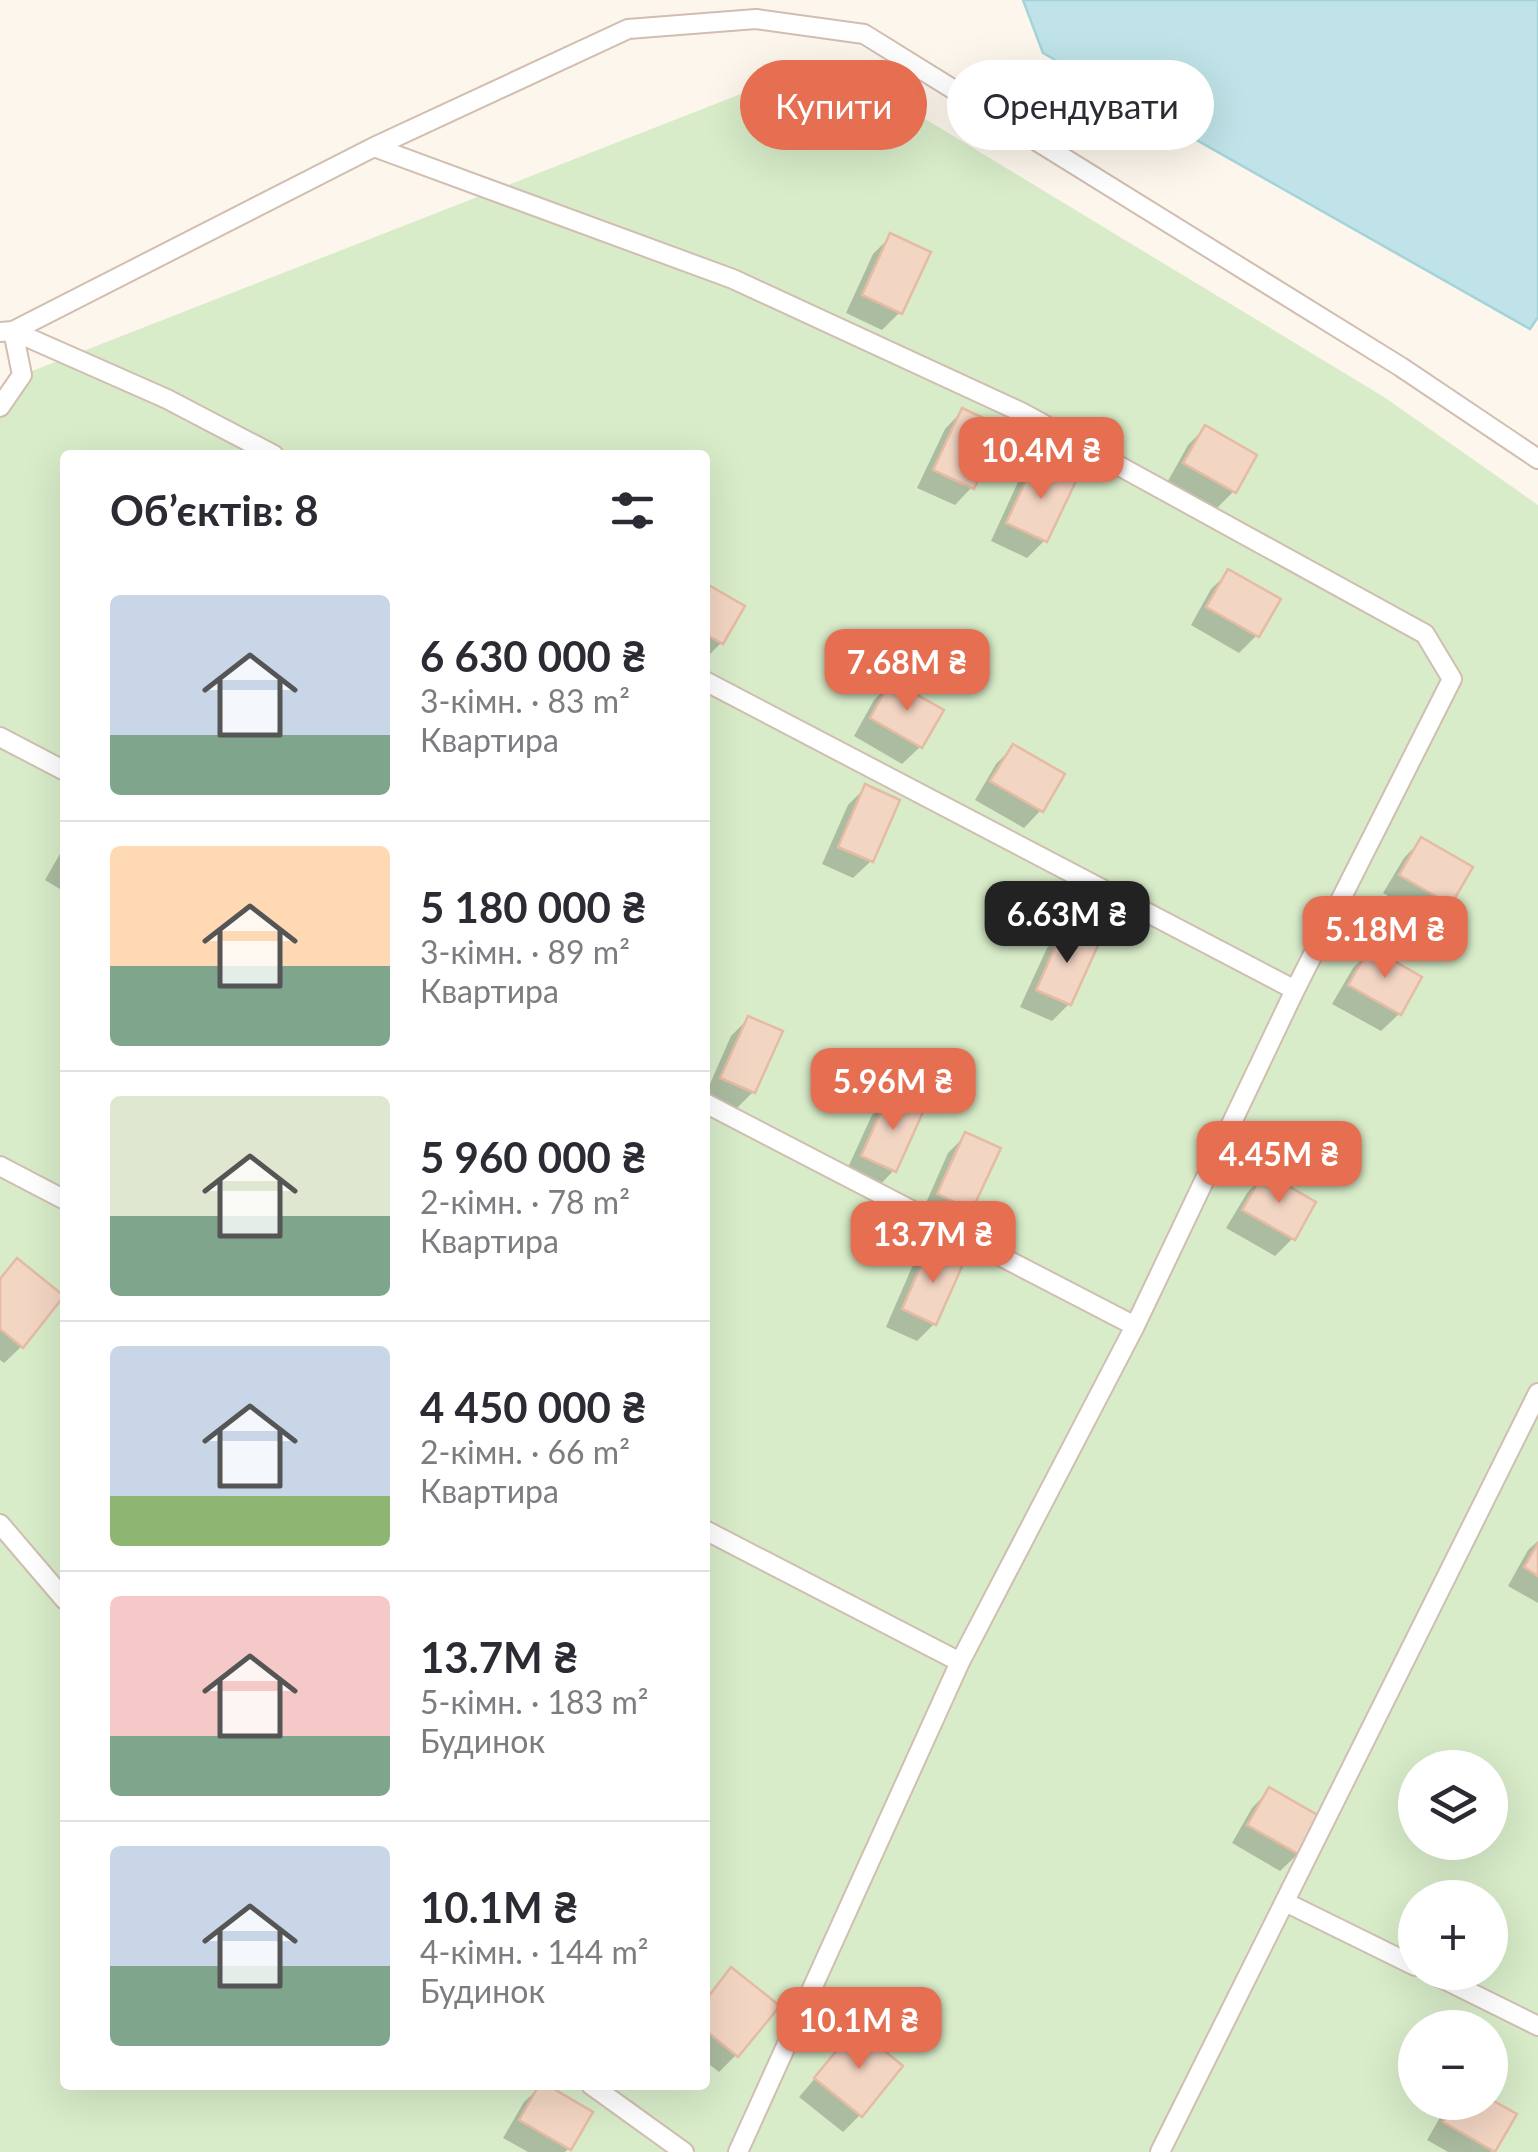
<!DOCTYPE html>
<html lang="uk">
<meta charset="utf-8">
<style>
body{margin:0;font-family:Lato,sans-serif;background:#f2f2f3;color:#2b2b33;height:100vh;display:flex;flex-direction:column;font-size:38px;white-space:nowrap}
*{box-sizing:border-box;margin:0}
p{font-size:32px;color:#7c7c81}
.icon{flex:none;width:55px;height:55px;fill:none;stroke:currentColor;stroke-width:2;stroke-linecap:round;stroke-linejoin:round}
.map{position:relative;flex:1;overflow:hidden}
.drawer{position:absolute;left:60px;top:450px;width:650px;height:1640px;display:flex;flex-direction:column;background:#fff;border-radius:10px;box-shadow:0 10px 40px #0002}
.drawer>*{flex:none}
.banner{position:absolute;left:740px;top:60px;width:648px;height:90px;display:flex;gap:20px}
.fabs{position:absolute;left:1398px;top:1750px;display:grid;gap:20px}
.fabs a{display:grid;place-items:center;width:110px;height:110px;border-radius:50%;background:#fff;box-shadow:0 10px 40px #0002;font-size:50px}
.price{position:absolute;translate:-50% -85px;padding:0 22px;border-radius:20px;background:#e76f51;color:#fff;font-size:32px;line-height:65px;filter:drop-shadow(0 2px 5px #0008)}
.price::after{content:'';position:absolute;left:50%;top:60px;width:30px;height:22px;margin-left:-15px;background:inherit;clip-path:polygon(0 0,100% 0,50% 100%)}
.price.current{background:#222;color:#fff}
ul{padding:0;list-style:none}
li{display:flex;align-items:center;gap:30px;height:250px;padding:0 50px}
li+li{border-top:2px solid #e1e1e2}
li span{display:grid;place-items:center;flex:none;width:280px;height:200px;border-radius:10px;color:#555}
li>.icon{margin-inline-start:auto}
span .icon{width:120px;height:120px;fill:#fffc;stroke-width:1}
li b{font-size:42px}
h2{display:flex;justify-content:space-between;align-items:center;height:120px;padding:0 50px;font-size:42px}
.chip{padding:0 35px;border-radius:45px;background:#fff;box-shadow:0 10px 40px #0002;font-size:35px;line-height:90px}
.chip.current{background:#e76f51;color:#fff}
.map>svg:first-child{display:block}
.green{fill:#d8ecc9;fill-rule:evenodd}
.water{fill:#bfe3e8;stroke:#a5d3da;stroke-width:2.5}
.shadow{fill:#0003}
.building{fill:#f3d5c3;stroke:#e6bba3;stroke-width:2.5}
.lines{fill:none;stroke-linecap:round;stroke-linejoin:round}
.service-casing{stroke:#d1beb0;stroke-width:22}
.service{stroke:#fff;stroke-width:18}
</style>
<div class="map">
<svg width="1538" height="2152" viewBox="0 0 1538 2152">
<rect width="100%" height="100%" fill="#fdf6ec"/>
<path class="green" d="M828,60L1384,397L1538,505V2152H0V390L22,375ZM65,455H705V2085H65ZM1415,1768H1490V1842H1415ZM1415,1898H1490V1972H1415ZM1415,2028H1490V2102H1415Z"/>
<path class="water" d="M1023,0H1538V317L1530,329L1043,53Z"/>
<path class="shadow" d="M891,236L900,312L882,330L846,313L873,254Z
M962,411L972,487L955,505L917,488L945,429Z
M1205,428L1234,491L1216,509L1168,481L1188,445Z
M1036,464L1045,540L1027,558L991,541L1018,482Z
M1229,572L1257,635L1239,653L1191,625L1211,589Z
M705,586L721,643L705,659Z
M891,683L920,747L902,764L854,736L874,700Z
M1013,747L1041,810L1024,828L975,800L996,764Z
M866,787L871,861L853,878L822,864L848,805Z
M1421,840L1449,903L1432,921L1383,893L1404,858Z
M65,845V892L45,880Z
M1064,930L1069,1004L1052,1021L1020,1007L1047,948Z
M1370,951L1419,978L1399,1014L1381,1031L1332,1004L1353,968Z
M748,1019L753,1092L736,1109L705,1095L731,1036Z
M890,1097L894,1170L877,1188L845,1174L872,1115Z
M966,1135L970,1208L953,1226L922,1212L948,1153Z
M1264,1175L1293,1238L1275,1256L1226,1228L1247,1193Z
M930,1250L934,1324L917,1341L886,1327L912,1267Z
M17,1261L22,1346L4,1363L0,1360V1278Z
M1538,1541V1603L1508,1586L1528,1550Z
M1269,1790L1298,1854L1280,1871L1232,1843L1252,1808Z
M732,1971L736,2055L719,2072L705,2061V2000Z
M856,2030L860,2115L843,2132L799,2097Z
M542,2085L569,2148L565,2152H528L503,2138L524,2102Z
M1449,2102H1490L1491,2152H1448L1427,2140Z"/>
<path class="building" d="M890,233L931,252L902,314L862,295Z
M962,408L1003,427L974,489L933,470Z
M1205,425L1257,455L1236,493L1183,463Z
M1035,461L1076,481L1047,542L1006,523Z
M1228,569L1281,599L1259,637L1206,607Z
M705,583L745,606L723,644L705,634Z
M891,680L944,710L922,748L870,718Z
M1013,744L1065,774L1043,812L990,781Z
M865,784L900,800L873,862L838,847Z
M1421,837L1473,867L1451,905L1399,875Z
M1064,927L1099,943L1071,1005L1036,990Z
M1370,947L1422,977L1401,1015L1348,985Z
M748,1016L783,1031L755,1093L720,1078Z
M889,1094L924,1110L896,1172L861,1156Z
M965,1132L1001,1148L972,1210L937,1194Z
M1264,1172L1316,1202L1295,1240L1242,1210Z
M929,1247L964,1262L936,1325L902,1309Z
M17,1258L64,1296L23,1348L0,1329V1279Z
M1538,1543V1576L1524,1567Z
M1269,1787L1321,1817L1300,1855L1247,1825Z
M731,1967L780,2006L738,2057L705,2030V2001Z
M856,2027L903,2066L862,2117L814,2078Z
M539,2085H547L593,2112L571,2150L519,2120Z
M1490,2099L1517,2114L1495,2152L1443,2122L1454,2102H1490Z"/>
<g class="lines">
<defs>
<path id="service" d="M374,147L733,279L1021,412L1425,634L1452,679L1295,990L1135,1326L960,1662L738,2152
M0,332L13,331L374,147L628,29L756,19L864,34L1401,367L1538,459
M0,407L22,375L13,331L167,399L274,455
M705,681L1295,990
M0,737L65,771
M705,1103L1135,1326
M0,1166L65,1200
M0,1524L65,1600
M705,1530L960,1662
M1285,1902L1415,1966
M1429,1972L1538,2026
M591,2085L684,2152
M1160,2152L1538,1393"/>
</defs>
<use href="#service" class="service-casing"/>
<use href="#service" class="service"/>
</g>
</svg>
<div class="fabs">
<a><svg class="icon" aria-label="layers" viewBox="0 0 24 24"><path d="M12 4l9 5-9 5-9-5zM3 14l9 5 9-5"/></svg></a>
<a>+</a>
<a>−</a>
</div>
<b class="price" style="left:1041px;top:502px">10.4M ₴</b>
<b class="price" style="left:907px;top:714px">7.68M ₴</b>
<b class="price current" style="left:1067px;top:966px">6.63M ₴</b>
<b class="price" style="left:1385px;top:981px">5.18M ₴</b>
<b class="price" style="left:893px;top:1133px">5.96M ₴</b>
<b class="price" style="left:1279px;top:1206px">4.45M ₴</b>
<b class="price" style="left:933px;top:1286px">13.7M ₴</b>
<b class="price" style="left:859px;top:2072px">10.1M ₴</b>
<div class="banner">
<a class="chip current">Купити</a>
<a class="chip">Орендувати</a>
</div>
<section class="drawer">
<h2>Об’єктів: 8<svg class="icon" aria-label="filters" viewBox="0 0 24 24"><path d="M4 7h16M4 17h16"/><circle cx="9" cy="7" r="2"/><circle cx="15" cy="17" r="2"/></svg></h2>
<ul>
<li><span style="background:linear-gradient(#c9d6e8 70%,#7fa58c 0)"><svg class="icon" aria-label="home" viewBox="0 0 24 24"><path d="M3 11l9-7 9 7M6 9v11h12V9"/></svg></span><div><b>6 630 000 ₴</b><p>3-кімн. · 83 m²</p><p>Квартира</p></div></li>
<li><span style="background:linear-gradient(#ffd9b3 60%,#7fa58c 0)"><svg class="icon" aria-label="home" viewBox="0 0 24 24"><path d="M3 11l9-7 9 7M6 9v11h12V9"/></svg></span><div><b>5 180 000 ₴</b><p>3-кімн. · 89 m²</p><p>Квартира</p></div></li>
<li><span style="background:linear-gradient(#dfe7d0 60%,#7fa58c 0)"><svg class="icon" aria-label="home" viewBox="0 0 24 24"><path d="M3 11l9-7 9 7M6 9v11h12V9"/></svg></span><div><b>5 960 000 ₴</b><p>2-кімн. · 78 m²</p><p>Квартира</p></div></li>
<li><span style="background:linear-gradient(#c9d6e8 75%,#8fb573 0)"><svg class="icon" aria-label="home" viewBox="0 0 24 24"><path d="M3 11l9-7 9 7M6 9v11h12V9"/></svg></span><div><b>4 450 000 ₴</b><p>2-кімн. · 66 m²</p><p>Квартира</p></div></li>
<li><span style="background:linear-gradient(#f6c9c9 70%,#7fa58c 0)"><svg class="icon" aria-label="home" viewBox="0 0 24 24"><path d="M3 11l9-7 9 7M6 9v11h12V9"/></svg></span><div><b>13.7M ₴</b><p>5-кімн. · 183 m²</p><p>Будинок</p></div></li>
<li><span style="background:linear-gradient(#c9d6e8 60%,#7fa58c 0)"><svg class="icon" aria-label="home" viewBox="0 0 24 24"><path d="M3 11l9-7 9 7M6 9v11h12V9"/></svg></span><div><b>10.1M ₴</b><p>4-кімн. · 144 m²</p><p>Будинок</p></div></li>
</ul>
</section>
</div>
